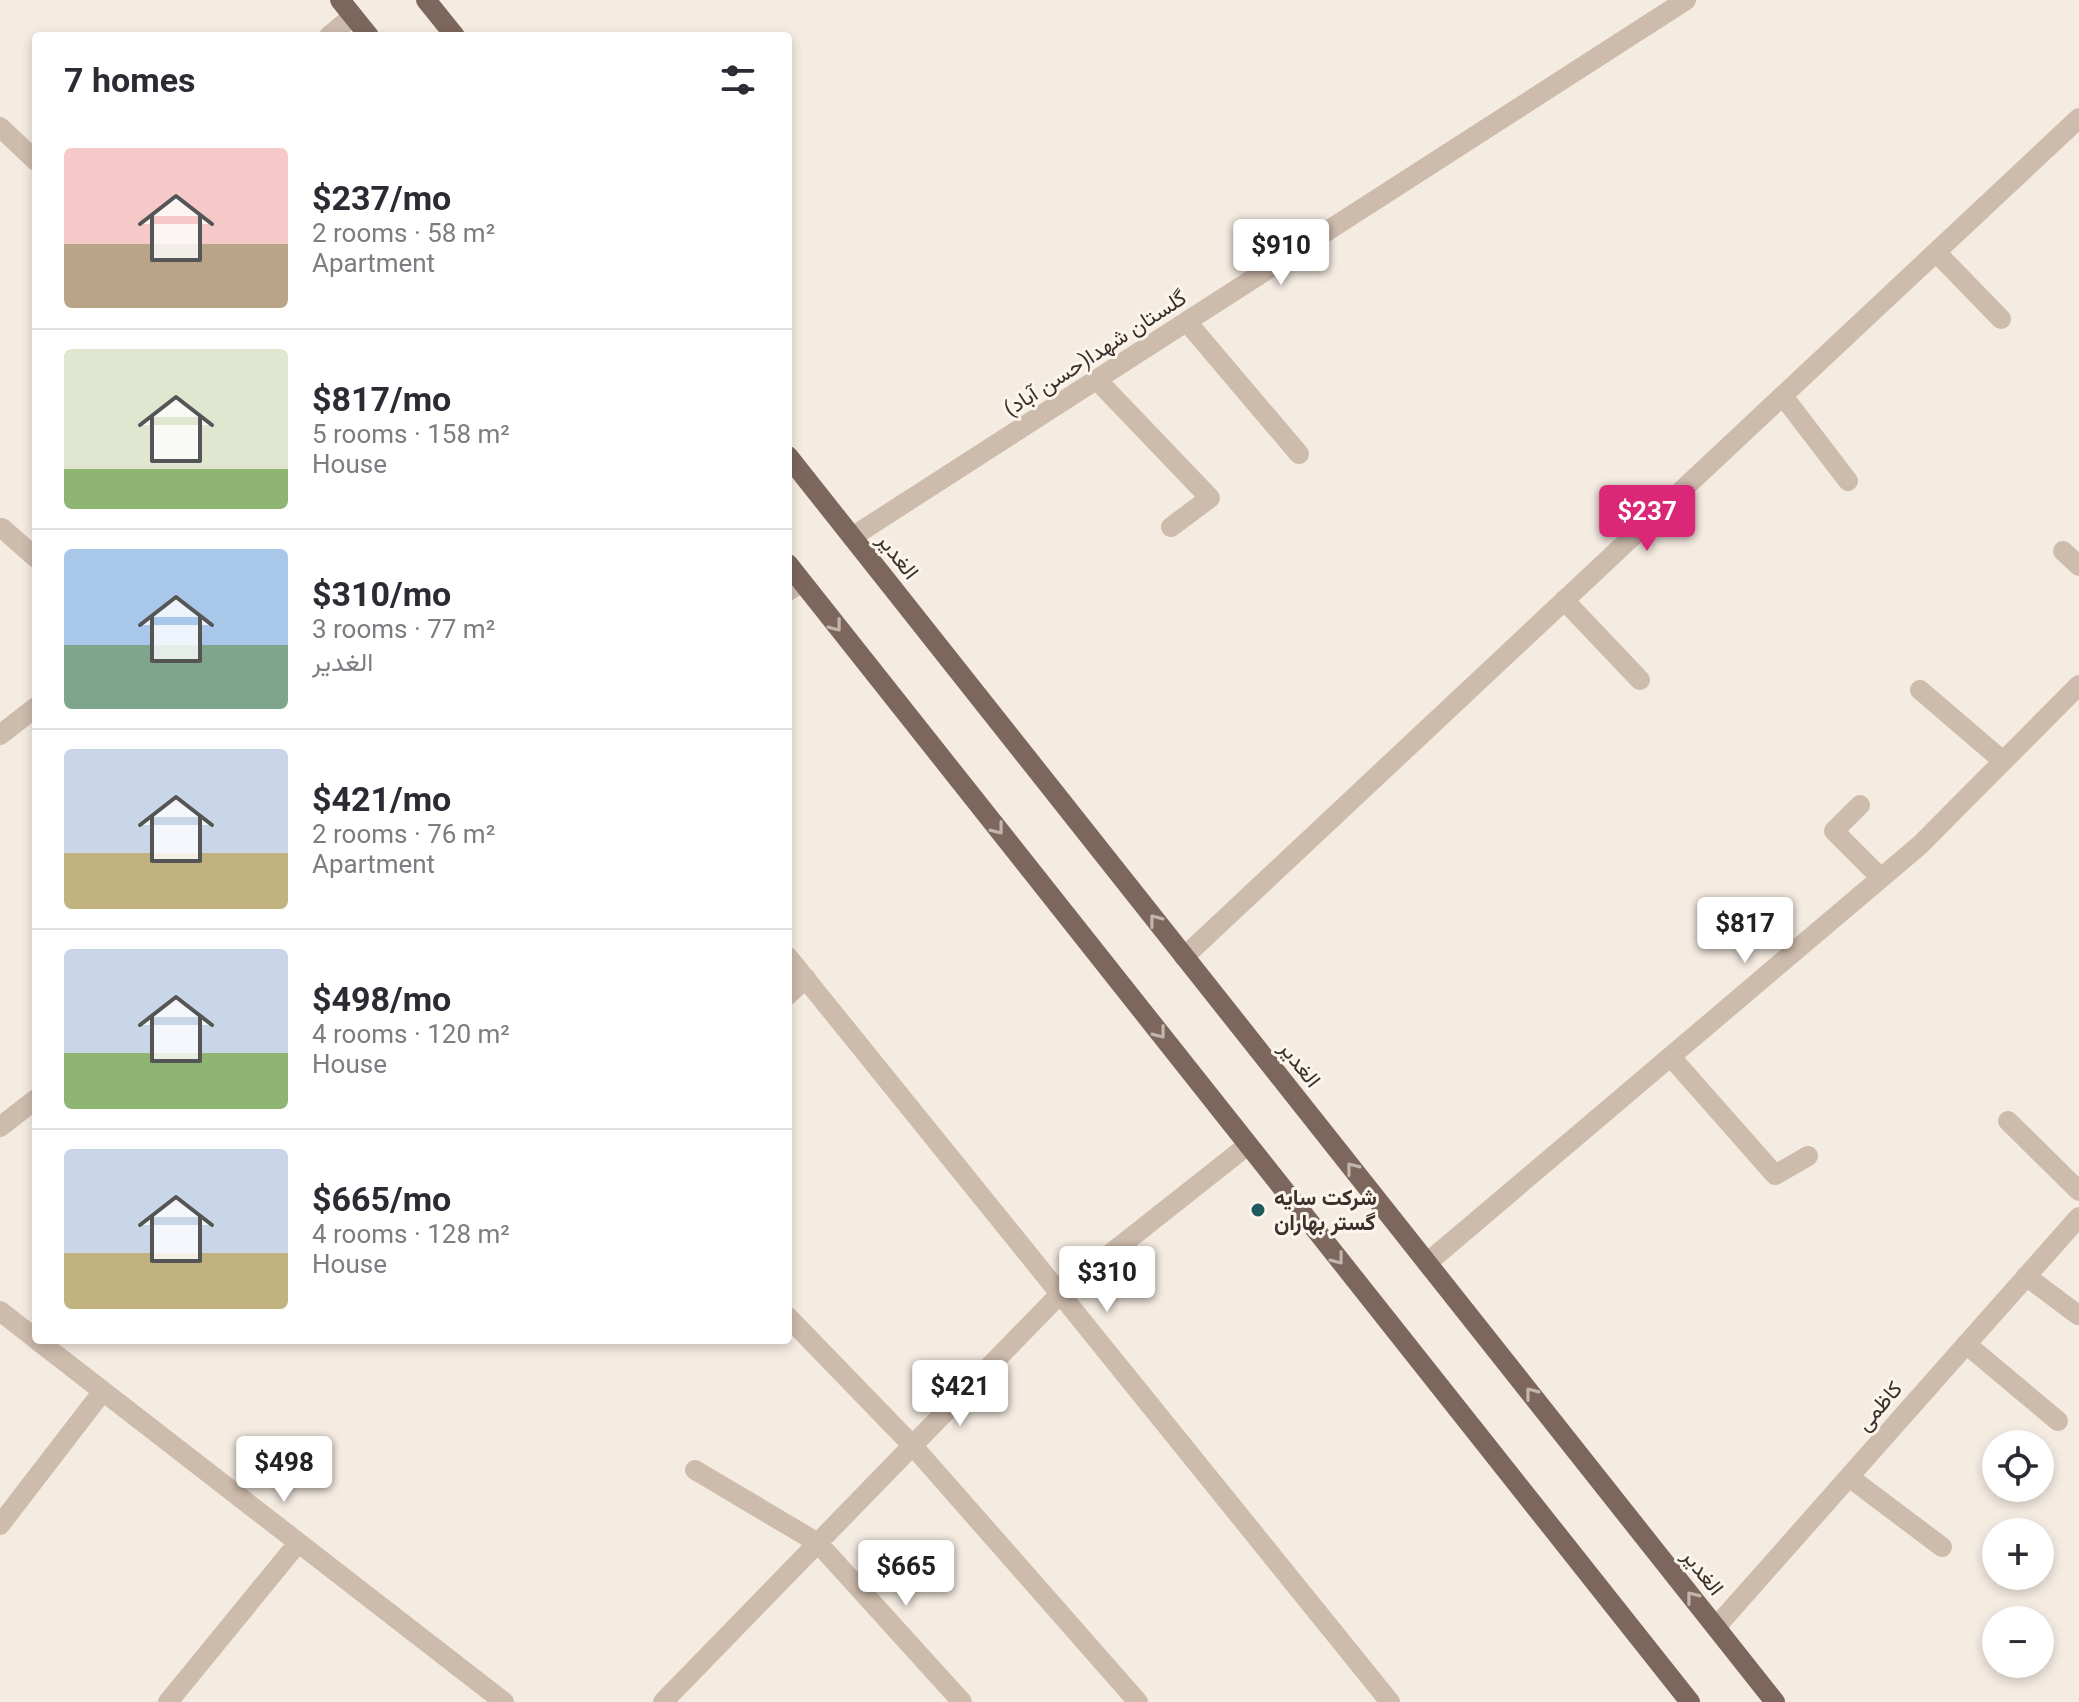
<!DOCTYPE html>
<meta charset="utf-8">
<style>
body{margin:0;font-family:Roboto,Vazirmatn,sans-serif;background:#f7f7f7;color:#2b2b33;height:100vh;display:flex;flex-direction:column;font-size:30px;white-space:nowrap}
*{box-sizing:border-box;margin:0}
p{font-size:26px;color:#7c7c81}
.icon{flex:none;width:44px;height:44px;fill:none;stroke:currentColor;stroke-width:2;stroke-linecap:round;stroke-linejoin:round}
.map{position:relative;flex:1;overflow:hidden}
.details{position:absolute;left:32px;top:32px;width:760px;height:1312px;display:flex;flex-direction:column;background:#fff;border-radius:8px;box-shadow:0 4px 12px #0003}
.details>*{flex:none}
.tools{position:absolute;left:1982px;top:1430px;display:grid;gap:16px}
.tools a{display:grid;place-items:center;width:72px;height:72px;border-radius:50%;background:#fff;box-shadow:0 4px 12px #0003;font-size:40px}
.price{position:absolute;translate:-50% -68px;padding:0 18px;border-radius:8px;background:#fff;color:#222;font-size:26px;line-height:52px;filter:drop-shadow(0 2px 4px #0008)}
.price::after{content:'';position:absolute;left:50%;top:48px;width:24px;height:18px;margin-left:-12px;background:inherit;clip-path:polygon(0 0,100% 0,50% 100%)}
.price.current{background:#db2777;color:#fff}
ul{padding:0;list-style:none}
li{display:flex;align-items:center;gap:24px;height:200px;padding:0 32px}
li+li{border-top:2px solid #e1e1e2}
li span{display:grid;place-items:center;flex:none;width:224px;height:160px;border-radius:8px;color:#555}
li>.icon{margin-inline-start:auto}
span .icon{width:96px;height:96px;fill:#fffc;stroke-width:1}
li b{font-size:34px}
h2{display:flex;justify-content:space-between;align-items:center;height:96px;padding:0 32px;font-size:34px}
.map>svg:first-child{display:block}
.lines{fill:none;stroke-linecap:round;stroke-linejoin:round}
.minor{stroke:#cdbbac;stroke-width:20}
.major{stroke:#7d675c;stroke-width:20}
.oneway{stroke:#c2b5ac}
.poi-dot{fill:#1f5a5e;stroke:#fbf5ee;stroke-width:3}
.labels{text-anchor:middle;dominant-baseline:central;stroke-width:6;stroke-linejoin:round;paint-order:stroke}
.street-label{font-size:22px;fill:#3b302b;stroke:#fbf5ee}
.poi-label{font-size:22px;font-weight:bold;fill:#3b302b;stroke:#fbf5ee;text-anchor:start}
</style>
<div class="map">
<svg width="2079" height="1702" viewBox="0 0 2079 1702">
<rect width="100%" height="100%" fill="#f4ebe1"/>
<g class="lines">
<path class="minor" d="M329,36L353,16
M0,127L36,161
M1936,252L2001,319
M1187,322L1299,454
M1097,380L1210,498L1171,527
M1783,396L1848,481
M2,528L36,558
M852,537L1686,0
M2063,551L2079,566
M788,591L802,582
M1564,600L1640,680
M1920,690L2003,761
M0,735L36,707
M1860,805L1834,831L1881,878
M788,957L1390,1702
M1184,957L2079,118
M788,995L806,978
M1671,1057L1775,1175L1808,1156
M2008,1121L2079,1191
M0,1127L36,1099
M1427,1263L1920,845L2079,685
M2026,1276L2078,1315
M0,1311L36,1339
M788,1317L913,1446L1138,1702
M37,1340L504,1702
M1966,1344L2058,1421
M695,1470L818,1543L962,1702
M1849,1477L1942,1547
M0,1525L103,1391
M1716,1627L2079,1217
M168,1702L298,1543
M663,1702L1062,1292L1248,1145"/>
<path class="major" d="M340,0L369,36
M426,0L455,36
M788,456L1775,1702
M788,564L1690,1702"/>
</g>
<defs><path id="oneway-chevron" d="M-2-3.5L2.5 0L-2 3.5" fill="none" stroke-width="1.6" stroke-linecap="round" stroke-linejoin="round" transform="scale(2)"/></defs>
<g class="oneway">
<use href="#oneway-chevron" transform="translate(836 626) rotate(52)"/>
<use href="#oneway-chevron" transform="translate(998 829) rotate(52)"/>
<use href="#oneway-chevron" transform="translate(1155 920) rotate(-128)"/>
<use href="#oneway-chevron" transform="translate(1160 1033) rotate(52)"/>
<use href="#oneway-chevron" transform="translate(1352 1168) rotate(-128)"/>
<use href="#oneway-chevron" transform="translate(1338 1259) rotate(52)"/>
<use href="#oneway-chevron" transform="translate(1531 1393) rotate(-128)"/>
<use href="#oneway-chevron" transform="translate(1692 1597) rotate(-128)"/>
</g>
<circle class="poi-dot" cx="1258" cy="1210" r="8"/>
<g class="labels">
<g class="street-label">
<text transform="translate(1095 353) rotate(-33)">گلستان شهدا(حسن آباد)</text>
<text transform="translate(898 556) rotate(52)">الغدیر</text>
<text transform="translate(1300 1064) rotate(52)">الغدیر</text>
<text transform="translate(1879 1406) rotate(-49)">کاظمی</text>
<text transform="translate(1703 1572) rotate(52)">الغدیر</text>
</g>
<g class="poi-label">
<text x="1274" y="1197">شرکت سایه<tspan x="1274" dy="25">گستر بهاران</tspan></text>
</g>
</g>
</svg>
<div class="tools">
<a><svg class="icon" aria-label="locate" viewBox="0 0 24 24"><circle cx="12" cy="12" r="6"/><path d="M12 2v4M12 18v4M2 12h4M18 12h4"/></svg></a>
<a>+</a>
<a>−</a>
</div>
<b class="price" style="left:1281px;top:287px">$910</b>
<b class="price current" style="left:1647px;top:553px">$237</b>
<b class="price" style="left:1745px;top:965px">$817</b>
<b class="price" style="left:1107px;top:1314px">$310</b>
<b class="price" style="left:960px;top:1428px">$421</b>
<b class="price" style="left:284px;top:1504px">$498</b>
<b class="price" style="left:906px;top:1608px">$665</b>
<section class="details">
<h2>7 homes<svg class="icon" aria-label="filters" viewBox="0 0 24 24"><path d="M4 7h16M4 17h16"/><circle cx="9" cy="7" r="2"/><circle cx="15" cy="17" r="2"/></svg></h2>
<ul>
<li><span style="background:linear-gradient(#f6c9c9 60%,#b9a48a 0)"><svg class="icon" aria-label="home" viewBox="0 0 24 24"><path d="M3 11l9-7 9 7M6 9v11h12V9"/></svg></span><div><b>$237/mo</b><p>2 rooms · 58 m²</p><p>Apartment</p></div></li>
<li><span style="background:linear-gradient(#dfe7d0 75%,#8fb573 0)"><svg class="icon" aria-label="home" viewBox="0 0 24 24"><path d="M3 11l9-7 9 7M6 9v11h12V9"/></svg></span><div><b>$817/mo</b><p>5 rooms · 158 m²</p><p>House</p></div></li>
<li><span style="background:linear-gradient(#a9c7e8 60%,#7fa58c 0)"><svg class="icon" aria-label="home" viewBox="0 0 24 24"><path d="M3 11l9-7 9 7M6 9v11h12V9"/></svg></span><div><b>$310/mo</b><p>3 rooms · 77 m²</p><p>الغدیر</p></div></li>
<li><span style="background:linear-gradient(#c9d6e8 65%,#c2b280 0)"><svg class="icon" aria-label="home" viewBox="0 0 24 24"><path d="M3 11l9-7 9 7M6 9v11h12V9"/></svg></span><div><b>$421/mo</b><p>2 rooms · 76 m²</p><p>Apartment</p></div></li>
<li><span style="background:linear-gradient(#c9d6e8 65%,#8fb573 0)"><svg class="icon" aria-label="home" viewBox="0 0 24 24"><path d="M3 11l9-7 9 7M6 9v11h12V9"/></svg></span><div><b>$498/mo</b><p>4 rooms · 120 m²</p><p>House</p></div></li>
<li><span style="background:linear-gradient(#c9d6e8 65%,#c2b280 0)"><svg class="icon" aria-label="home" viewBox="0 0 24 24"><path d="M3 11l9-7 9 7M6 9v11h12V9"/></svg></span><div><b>$665/mo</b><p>4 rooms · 128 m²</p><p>House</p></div></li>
</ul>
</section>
</div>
